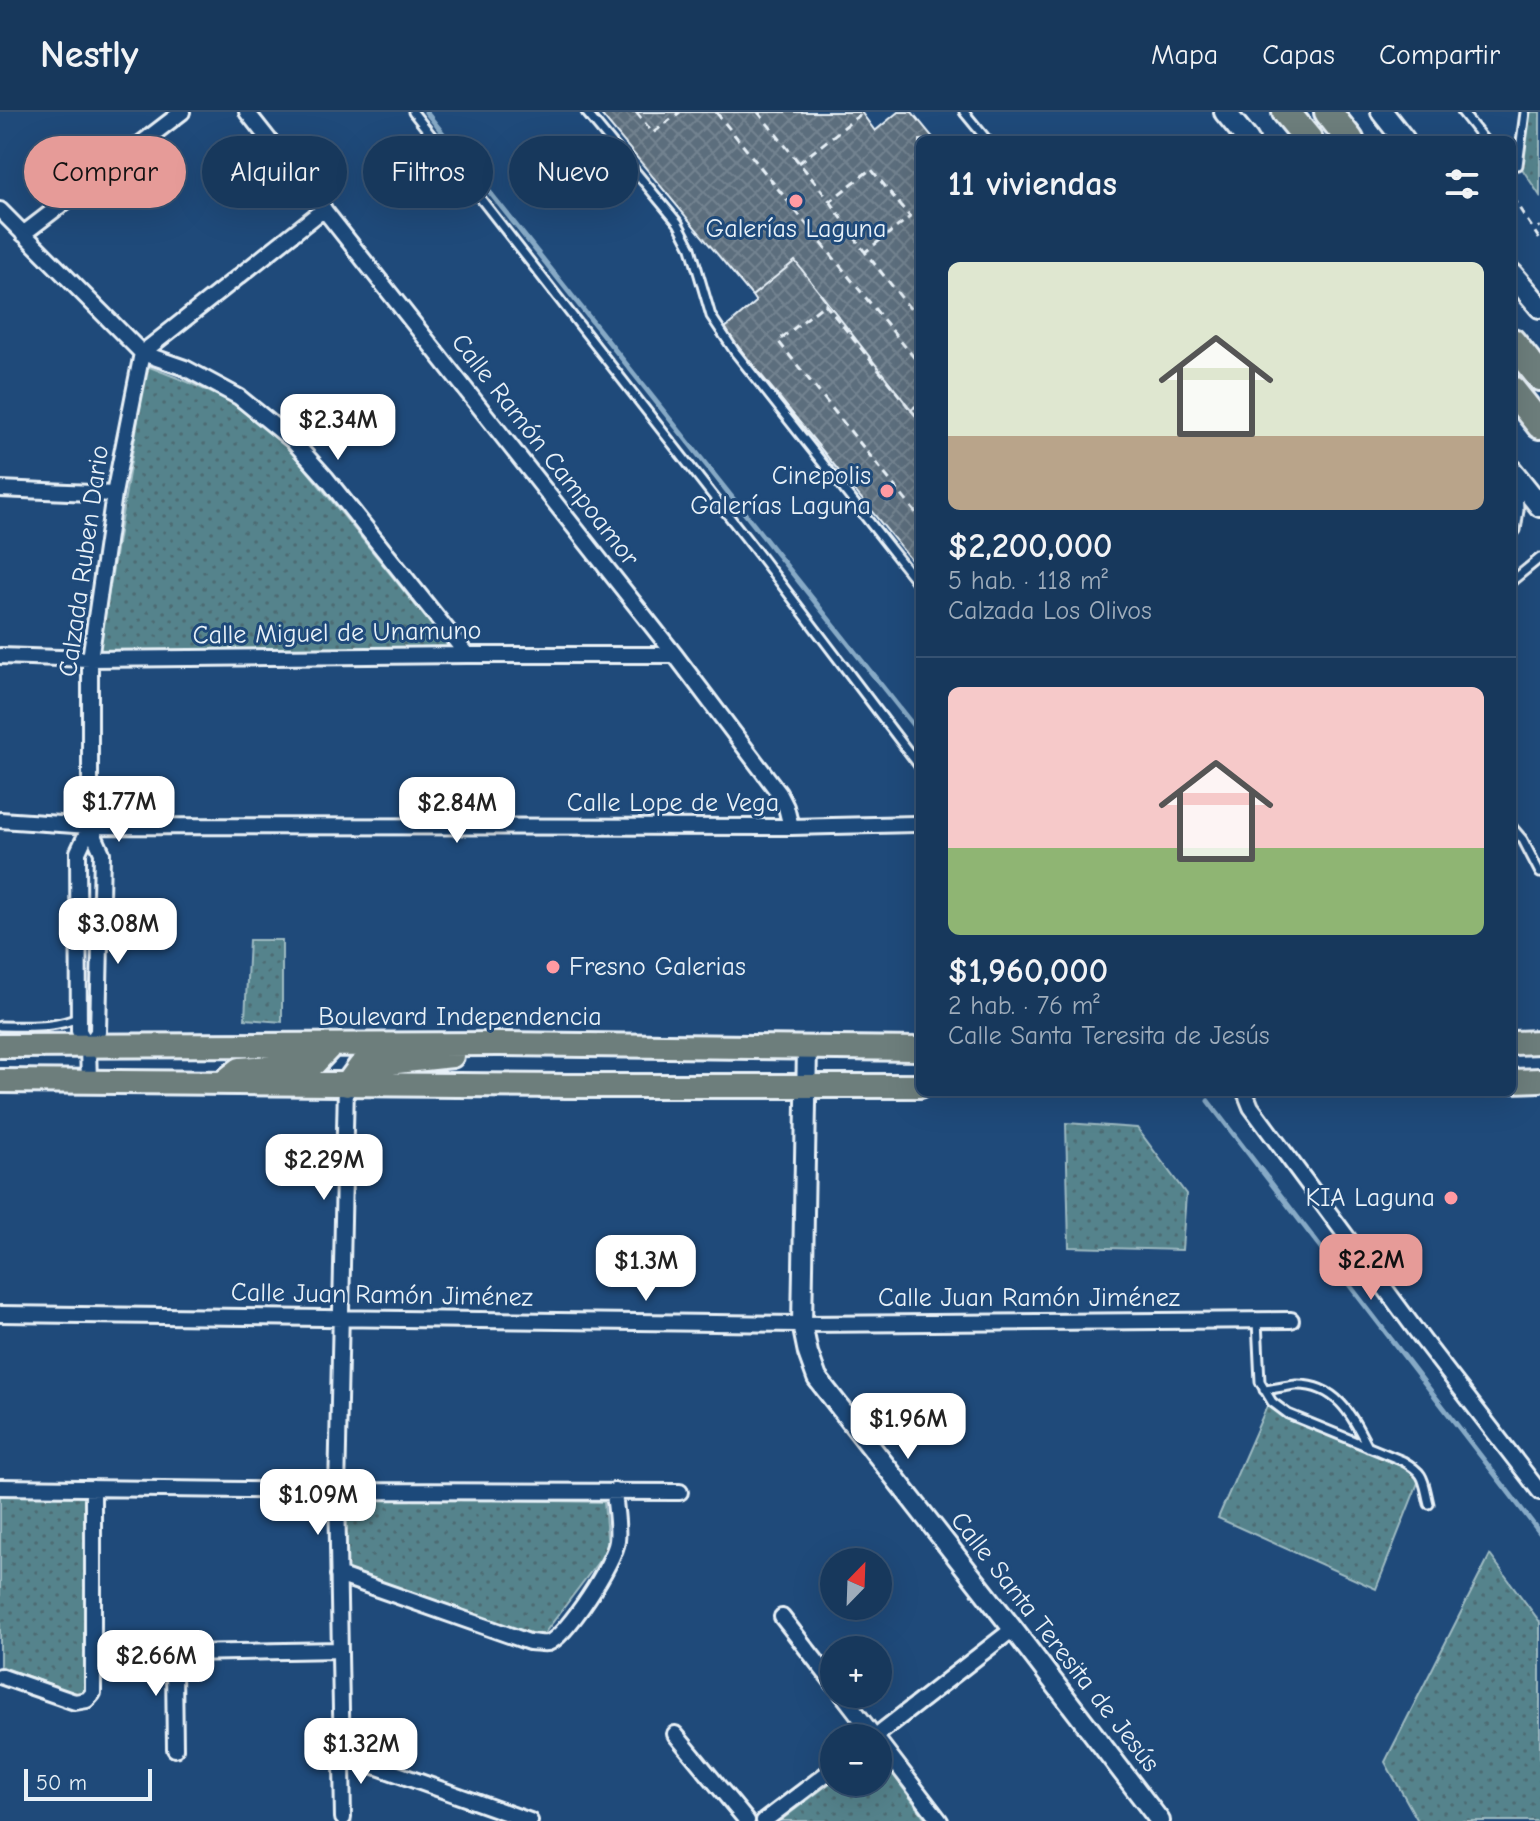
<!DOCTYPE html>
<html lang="es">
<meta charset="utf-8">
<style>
body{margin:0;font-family:"Comic Neue",sans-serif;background:#244365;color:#f1f3f6;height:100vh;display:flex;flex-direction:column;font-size:30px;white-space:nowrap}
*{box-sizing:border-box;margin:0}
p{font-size:26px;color:#9eacbb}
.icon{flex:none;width:44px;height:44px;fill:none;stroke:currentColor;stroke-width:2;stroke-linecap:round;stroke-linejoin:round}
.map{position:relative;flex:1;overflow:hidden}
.side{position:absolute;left:916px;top:24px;width:600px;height:960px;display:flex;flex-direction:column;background:#17385c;border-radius:12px;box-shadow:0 8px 32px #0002,0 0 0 2px #365272}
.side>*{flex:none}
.banner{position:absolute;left:24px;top:24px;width:760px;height:72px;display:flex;gap:16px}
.needle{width:52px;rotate:23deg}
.buttons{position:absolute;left:820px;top:1436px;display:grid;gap:16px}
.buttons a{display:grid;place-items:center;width:72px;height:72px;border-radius:50%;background:#17385c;box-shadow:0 8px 32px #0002,0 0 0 2px #365272;font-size:40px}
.scale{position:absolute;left:24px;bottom:20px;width:128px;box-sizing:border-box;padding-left:8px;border:4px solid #e8f1f8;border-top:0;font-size:22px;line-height:28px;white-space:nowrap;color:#e8f1f8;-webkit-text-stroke:6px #1f4a7a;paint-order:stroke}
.price{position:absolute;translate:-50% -68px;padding:0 18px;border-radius:16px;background:#fff;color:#222;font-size:26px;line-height:52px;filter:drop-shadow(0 2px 4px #0008)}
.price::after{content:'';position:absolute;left:50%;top:48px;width:24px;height:18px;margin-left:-12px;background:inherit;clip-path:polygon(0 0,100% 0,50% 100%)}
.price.active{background:#e69b98;color:#111}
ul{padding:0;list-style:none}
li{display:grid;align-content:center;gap:16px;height:424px;padding:0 32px}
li+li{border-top:2px solid #365272}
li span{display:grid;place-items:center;height:248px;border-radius:12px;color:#555}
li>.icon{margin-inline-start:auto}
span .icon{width:144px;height:144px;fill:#fffc;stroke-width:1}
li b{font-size:34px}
h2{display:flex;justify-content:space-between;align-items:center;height:96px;padding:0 32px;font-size:34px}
.chip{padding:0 28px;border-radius:36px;background:#17385c;box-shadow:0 8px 32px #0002,0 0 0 2px #365272;font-size:28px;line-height:72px}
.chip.active{background:#e69b98;color:#111}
header{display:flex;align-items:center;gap:48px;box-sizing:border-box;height:112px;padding:0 40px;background:#17385c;border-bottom:2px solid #365272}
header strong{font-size:38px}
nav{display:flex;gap:44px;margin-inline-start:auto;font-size:28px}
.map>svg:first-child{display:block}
.park{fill:url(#park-dots);stroke:#9ebac2;stroke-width:2}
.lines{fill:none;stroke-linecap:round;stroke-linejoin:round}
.stream{stroke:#87aac6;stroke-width:5}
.building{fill:url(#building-cross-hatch);stroke:#e8f1f8;stroke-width:2}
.service-casing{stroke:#e8f1f8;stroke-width:13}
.minor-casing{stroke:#e8f1f8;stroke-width:20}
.tertiary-casing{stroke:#e8f1f8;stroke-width:24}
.secondary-casing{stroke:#e8f1f8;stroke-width:26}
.primary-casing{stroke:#e8f1f8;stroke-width:28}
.motorway-casing{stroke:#e8f1f8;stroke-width:32}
.path{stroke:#e8f1f8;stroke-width:3;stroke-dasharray:8 6;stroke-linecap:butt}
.service{stroke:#1f4a7a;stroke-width:7}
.minor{stroke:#1f4a7a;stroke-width:14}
.tertiary{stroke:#1f4a7a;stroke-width:18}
.secondary{stroke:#1f4a7a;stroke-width:20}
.primary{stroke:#6d7e7c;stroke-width:22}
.motorway{stroke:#6d7e7c;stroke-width:26}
.poi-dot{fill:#ff9aa2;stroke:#1f4a7a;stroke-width:3}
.labels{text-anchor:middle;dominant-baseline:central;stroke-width:6;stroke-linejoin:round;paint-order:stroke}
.poi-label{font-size:26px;fill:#e8f1f8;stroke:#1f4a7a;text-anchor:end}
.street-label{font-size:26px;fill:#e8f1f8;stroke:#1f4a7a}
</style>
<header>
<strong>Nestly</strong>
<nav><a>Mapa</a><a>Capas</a><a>Compartir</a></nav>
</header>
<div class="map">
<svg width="1540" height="1709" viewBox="0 0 1540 1709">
<defs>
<pattern id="park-dots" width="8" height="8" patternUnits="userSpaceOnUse" patternTransform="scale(2)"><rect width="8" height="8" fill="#54838c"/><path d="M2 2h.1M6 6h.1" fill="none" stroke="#4e6b72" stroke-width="1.8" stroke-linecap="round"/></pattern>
<pattern id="building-cross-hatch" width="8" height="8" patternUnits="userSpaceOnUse" patternTransform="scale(2)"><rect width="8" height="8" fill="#5c6e7d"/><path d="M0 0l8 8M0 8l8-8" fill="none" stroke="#738390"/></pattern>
</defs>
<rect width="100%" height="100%" fill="#1f4a7a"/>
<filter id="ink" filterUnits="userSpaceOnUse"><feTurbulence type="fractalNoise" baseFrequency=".0125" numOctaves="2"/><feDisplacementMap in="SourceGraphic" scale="16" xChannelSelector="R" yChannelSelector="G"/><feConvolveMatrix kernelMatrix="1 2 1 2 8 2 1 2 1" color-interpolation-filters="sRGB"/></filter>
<g filter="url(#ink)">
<path class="park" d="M1529,0H1540V84L1521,55Z
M147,254L188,270L242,295L289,336L449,535L99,539Z
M249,828H282V910L245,907Z
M1066,1011L1137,1016L1186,1082L1182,1138L1069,1135Z
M1267,1294L1421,1363L1376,1477L1218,1406Z
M0,1383L86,1384V1578L77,1582L0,1554Z
M341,1385L604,1390L608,1437L543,1523L530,1526L343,1460Z
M1490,1443L1540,1510V1709H1418L1385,1650Z
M878,1642L927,1709H780L834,1668V1670H878Z"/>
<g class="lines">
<path class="stream" d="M426,0L920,622
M1208,989L1540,1421"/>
</g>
<path class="building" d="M599,0H861L875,19L898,0H912L935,28H920V291L911,298L795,149L752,184Z
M795,149L911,298L920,291V459L724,217L756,190L752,184Z"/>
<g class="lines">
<defs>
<path id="service" d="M413,0L760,444L920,655
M586,0L678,111L691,136L711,204L735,240L920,474
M964,0L987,28
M1462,0L1484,28
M1512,53H1518L1525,0
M1512,422L1516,418L1519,398L1518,376
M1512,469L1540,446
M1512,715L1523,728L1540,761
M0,914C26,914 55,917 79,905
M1257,1209L1260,1270L1272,1290L1288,1302L1403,1349C1426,1362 1423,1368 1429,1392
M1264,1278C1274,1277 1285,1274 1296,1273C1337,1272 1352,1304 1368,1335"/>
<path id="minor" d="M247,0L675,543L779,681L786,695L791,715
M0,98L142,241L185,256L239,285L293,329L327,367L467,543
M23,122L182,0
M142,241L324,97
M0,377L114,382
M0,544L90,547L467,543H675
M0,708L90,714L791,715L915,712
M88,934L98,920L102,741L90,714V547L114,382L142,241
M89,970L88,934L79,919L78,740L90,714
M1245,980L1251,995L1423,1228L1540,1380
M0,1202L802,1212L1291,1208
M0,1375L337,1379L680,1380
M338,1463L529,1530C535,1530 543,1532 548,1531C567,1524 615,1449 617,1429C619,1414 615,1395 614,1379
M782,1505L834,1572
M0,1564L75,1590L87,1588L93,1581V1376
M842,1582L876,1626
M675,1622L747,1709
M873,1626L1013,1517
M878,1628L940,1709
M175,1637L174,1555L179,1546L186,1541L339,1538
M341,1642L530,1709
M343,1706L337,1379L346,973
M764,1709L834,1656"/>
<path id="tertiary" d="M807,936L802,1212L808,1241L817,1266L1013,1517L1160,1709"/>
<path id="secondary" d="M1225,0L1248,28
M1382,0L1404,28
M1512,162L1540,195
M1512,359L1540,394"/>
<path id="primary" d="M1512,931L1540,930
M0,934L500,932L920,937
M226,968L240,957L314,952L332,933
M0,969L569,974H920
M1512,969L1540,968
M346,973L360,954L452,944"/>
<path id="motorway" d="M1286,0L1309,28
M1328,0L1350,28
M1512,230L1540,265
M1512,278L1540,313"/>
</defs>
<use href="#service" class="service-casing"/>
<use href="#minor" class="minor-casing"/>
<use href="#tertiary" class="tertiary-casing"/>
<use href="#secondary" class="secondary-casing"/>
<use href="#primary" class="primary-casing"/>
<use href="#motorway" class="motorway-casing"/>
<path class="path" d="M636,0L653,21L680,0
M716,0L920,253
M758,0L830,89L871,57L910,105L865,140L920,209
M799,51L862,1
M1512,85L1540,128
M830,89L864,139
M1539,114L1540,116
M920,291L911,298L825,192L778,229L920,406
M911,298L920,308"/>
<use href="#service" class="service"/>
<use href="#minor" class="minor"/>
<use href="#tertiary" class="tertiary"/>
<use href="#secondary" class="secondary"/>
<use href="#primary" class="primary"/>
<use href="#motorway" class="motorway"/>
</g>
</g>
<g class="poi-dot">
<circle cx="796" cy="89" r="8"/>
<circle cx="887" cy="379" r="8"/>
<circle cx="553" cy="855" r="8"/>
<circle cx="1451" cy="1086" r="8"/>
</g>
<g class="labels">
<g class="poi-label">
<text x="796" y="117" text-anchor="middle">Galerías Laguna</text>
<text x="871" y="364">Cinepolis<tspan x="871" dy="30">Galerías Laguna</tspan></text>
<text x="569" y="855" text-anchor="start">Fresno Galerias</text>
<text x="1435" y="1086">KIA Laguna</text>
</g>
<g class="street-label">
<text transform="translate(545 338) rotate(52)">Calle Ramón Campoamor</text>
<text transform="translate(84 449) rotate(-82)">Calzada Ruben Dario</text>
<text transform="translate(337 521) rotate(-1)">Calle Miguel de Unamuno</text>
<text x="673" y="691">Calle Lope de Vega</text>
<text x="460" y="905">Boulevard Independencia</text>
<text transform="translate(382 1183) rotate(1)">Calle Juan Ramón Jiménez</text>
<text x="1029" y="1186">Calle Juan Ramón Jiménez</text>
<text transform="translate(1055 1530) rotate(52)">Calle Santa Teresita de Jesús</text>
</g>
</g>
</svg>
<div class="buttons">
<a><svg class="needle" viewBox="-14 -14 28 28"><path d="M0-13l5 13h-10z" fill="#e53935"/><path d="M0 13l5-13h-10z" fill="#9eacbb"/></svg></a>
<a>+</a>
<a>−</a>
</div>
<div class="scale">50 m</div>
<b class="price" style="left:338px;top:350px">$2.34M</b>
<b class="price" style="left:119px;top:732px">$1.77M</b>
<b class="price" style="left:457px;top:733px">$2.84M</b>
<b class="price" style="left:118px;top:854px">$3.08M</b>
<b class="price" style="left:324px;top:1090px">$2.29M</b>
<b class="price active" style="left:1371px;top:1190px">$2.2M</b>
<b class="price" style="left:646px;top:1191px">$1.3M</b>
<b class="price" style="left:908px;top:1349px">$1.96M</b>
<b class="price" style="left:318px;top:1425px">$1.09M</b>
<b class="price" style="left:156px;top:1586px">$2.66M</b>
<b class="price" style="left:361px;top:1674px">$1.32M</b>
<div class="banner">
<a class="chip active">Comprar</a>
<a class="chip">Alquilar</a>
<a class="chip">Filtros</a>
<a class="chip">Nuevo</a>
</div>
<section class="side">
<h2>11 viviendas<svg class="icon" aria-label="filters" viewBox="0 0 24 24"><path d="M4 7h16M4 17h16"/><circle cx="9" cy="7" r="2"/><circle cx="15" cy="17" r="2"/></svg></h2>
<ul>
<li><span style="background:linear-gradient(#dfe7d0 70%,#b9a48a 0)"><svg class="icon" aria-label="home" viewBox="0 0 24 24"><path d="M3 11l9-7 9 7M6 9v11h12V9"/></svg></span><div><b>$2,200,000</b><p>5 hab. · 118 m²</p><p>Calzada Los Olivos</p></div></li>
<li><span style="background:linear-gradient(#f6c9c9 65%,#8fb573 0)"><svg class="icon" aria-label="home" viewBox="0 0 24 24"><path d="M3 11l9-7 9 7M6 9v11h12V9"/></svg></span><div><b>$1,960,000</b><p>2 hab. · 76 m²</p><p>Calle Santa Teresita de Jesús</p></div></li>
</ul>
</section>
</div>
